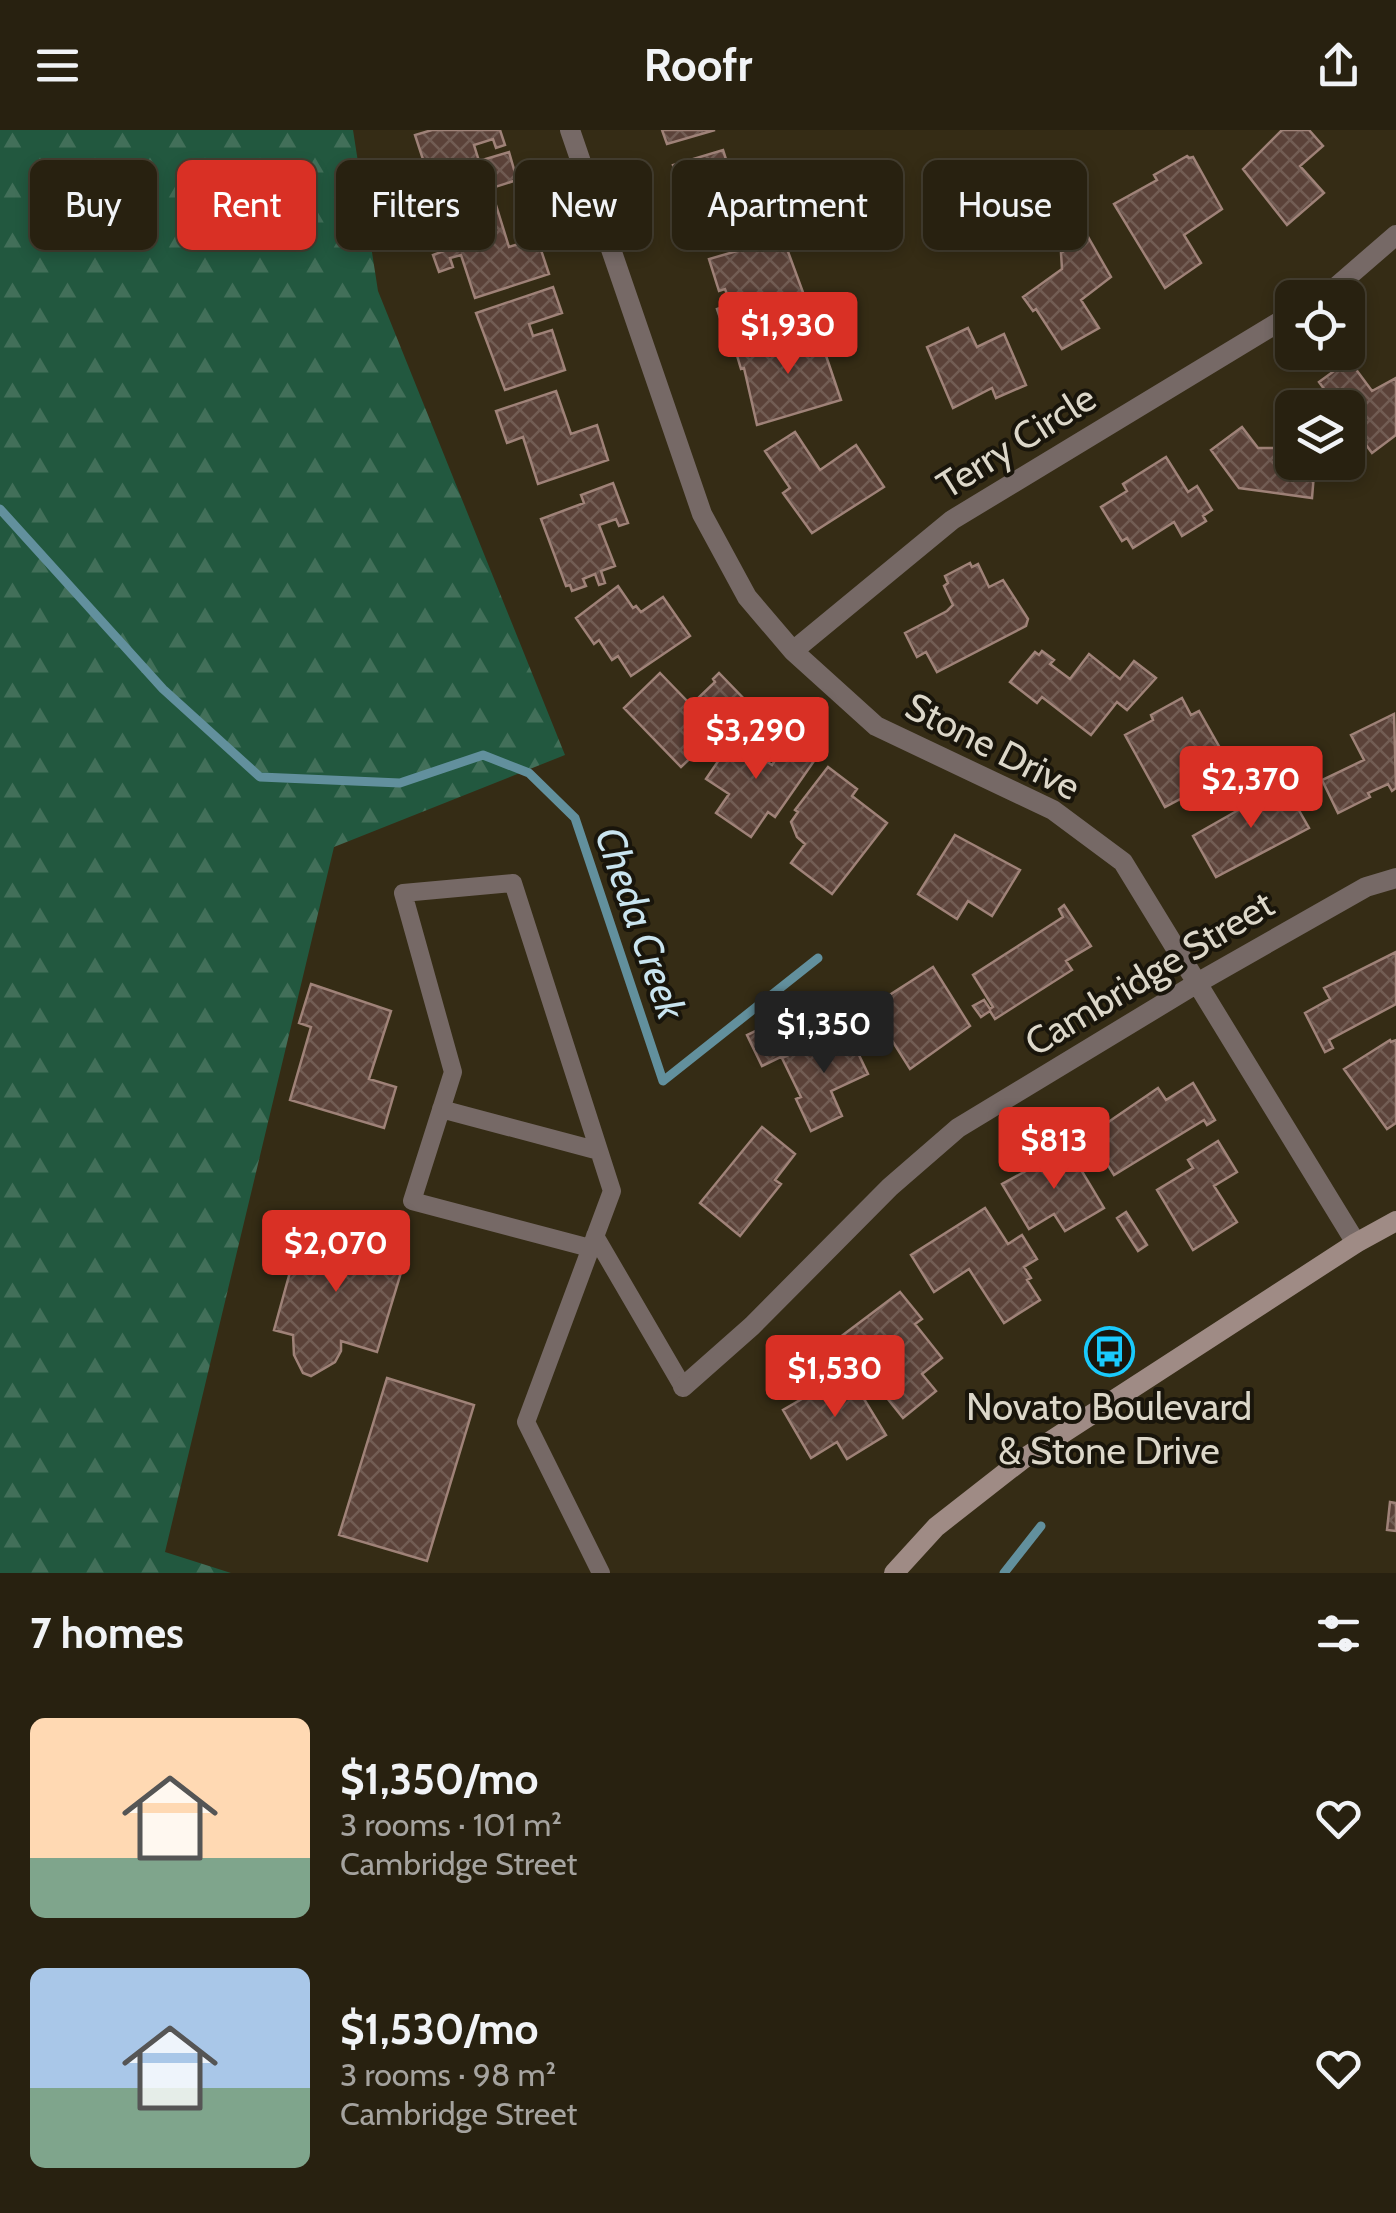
<!DOCTYPE html>
<meta charset="utf-8">
<style>
body{margin:0;font-family:Cabin,sans-serif;background:#302919;color:#f1f3f6;height:100vh;display:flex;flex-direction:column;font-size:38px;white-space:nowrap}
*{box-sizing:border-box;margin:0}
p{font-size:32px;color:#a5a39f}
.icon{flex:none;width:55px;height:55px;fill:none;stroke:currentColor;stroke-width:2;stroke-linecap:round;stroke-linejoin:round}
.map{position:relative;height:1443px;overflow:hidden}
.drawer{display:flex;flex-direction:column;background:#282110;flex:1}
.drawer>*{flex:none}
.banner{position:absolute;left:30px;top:30px;width:1338px;height:90px;display:flex;gap:20px}
.fabs{position:absolute;left:1275px;top:150px;display:grid;gap:20px}
.fabs a{display:grid;place-items:center;width:90px;height:90px;border-radius:15px;background:#282110;box-shadow:0 5px 15px #0003,0 0 0 2px #443e30;font-size:50px}
.price{position:absolute;translate:-50% -85px;padding:0 22px;border-radius:10px;background:#d93025;color:#fff;font-size:32px;line-height:65px;filter:drop-shadow(0 2px 5px #0008)}
.price::after{content:'';position:absolute;left:50%;top:60px;width:30px;height:22px;margin-left:-15px;background:inherit;clip-path:polygon(0 0,100% 0,50% 100%)}
.price.selected{background:#222;color:#fff}
ul{padding:0;list-style:none}
li{display:flex;align-items:center;gap:30px;height:250px;padding:0 30px}
li span{display:grid;place-items:center;flex:none;width:280px;height:200px;border-radius:15px;color:#555}
li>.icon{margin-inline-start:auto}
span .icon{width:120px;height:120px;fill:#fffc;stroke-width:1}
li b{font-size:42px}
h2{display:flex;justify-content:space-between;align-items:center;height:120px;padding:0 30px;font-size:42px}
.chip{padding:0 35px;border-radius:15px;background:#282110;box-shadow:0 5px 15px #0003,0 0 0 2px #443e30;font-size:35px;line-height:90px}
.chip.selected{background:#d93025;color:#fff}
header{display:flex;justify-content:space-between;align-items:center;height:130px;padding:0 30px;background:#282110;font-size:45px;font-weight:700}
.map>svg:first-child{display:block}
.forest{fill:url(#forest-firs)}
.lines{fill:none;stroke-linecap:round;stroke-linejoin:round}
.stream{stroke:#62909d;stroke-width:9}
.building{fill:url(#building-cross-hatch);stroke:#9f8278;stroke-width:2.5}
.service{stroke:#766966;stroke-width:18}
.minor{stroke:#766966;stroke-width:20}
.secondary{stroke:#9f8b85;stroke-width:20}
.labels{text-anchor:middle;dominant-baseline:central;stroke-width:8;stroke-linejoin:round;paint-order:stroke}
.street-label{font-size:38px;fill:#dcd7c9;stroke:#19150b}
.poi-label{font-size:38px;fill:#dcd7c9;stroke:#19150b}
.water-label{font-size:40px;font-style:italic;fill:#c9e4ef;stroke:#19150b}
</style>
<header><svg class="icon" aria-label="menu" viewBox="0 0 24 24"><path d="M4 6h16M4 12h16M4 18h16"/></svg>Roofr<svg class="icon" aria-label="share" viewBox="0 0 24 24"><path d="M12 15V3M7 8l5-5 5 5M5 13v7h14v-7"/></svg></header>
<div class="map">
<svg width="1396" height="1443" viewBox="0 0 1396 1443">
<defs>
<pattern id="forest-firs" width="22" height="20" patternUnits="userSpaceOnUse" patternTransform="scale(2.5)"><rect width="22" height="20" fill="#22583f"/><path d="M5 1l3.5 6h-7zM16 11l3.5 6h-7z" fill="#426f59"/></pattern>
<pattern id="building-cross-hatch" width="8" height="8" patternUnits="userSpaceOnUse" patternTransform="scale(2.5)"><rect width="8" height="8" fill="#5b4239"/><path d="M0 0l8 8M0 8l8-8" fill="none" stroke="#725d54"/></pattern>
</defs>
<rect width="100%" height="100%" fill="#352c15"/>
<path class="forest" d="M0,0H353L378,161L565,625L334,717L165,1422L231,1443H0Z"/>
<g class="lines">
<path class="stream" d="M0,379L163,559L260,647L400,653L483,625L529,643L575,688L663,951L818,828
M1004,1443L1041,1396"/>
</g>
<path class="building" d="M432,0H500L505,15L496,18L493,9L474,15L479,31L509,22L517,50L438,75L415,5Z
M662,0H715L667,14Z
M1282,0H1309L1323,16L1300,36L1324,63L1287,95L1243,39Z
M723,20L730,42L747,37L749,42L758,39L771,83L703,104L690,62L682,64L673,35Z
M1187,26L1189,28L1193,27L1222,79L1184,105L1201,133L1165,158L1114,74L1157,50L1154,45Z
M496,75L509,117L537,108L549,144L475,168L461,125L450,128L453,137L439,142L433,125L444,121L436,94Z
M1087,105L1111,147L1081,170L1099,198L1062,219L1036,179L1033,181L1023,167L1062,139L1061,123Z
M783,108L808,176L725,203L717,179L731,174L725,159L719,161L709,129Z
M553,157L562,183L529,194L533,206L552,200L565,240L505,260L476,183Z
M968,198L977,217L1004,204L1026,255L996,268L992,258L953,278L927,217Z
M818,202L841,270L757,295L744,238L741,239L736,222L795,205Z
M1349,230L1372,261L1396,248V305L1372,323L1348,290V278H1338L1319,252Z
M556,261L571,304L597,295L608,330L538,354L523,307L507,313L496,281Z
M1242,297L1258,318H1275L1276,310L1292,314V332H1315L1312,368L1239,358L1211,320Z
M795,302L820,340L856,315L884,357L812,403L783,363L790,358L765,321Z
M1166,327L1188,362L1197,356L1212,380L1203,386L1206,391L1182,406L1174,392L1133,418L1127,408L1122,411L1101,377L1127,361L1123,354Z
M613,353L628,393L619,396L616,389L599,395L615,436L601,441L605,453L599,455L595,444L583,449L586,456L572,461L570,455L566,456L541,389L584,373L581,365Z
M970,433L972,437L978,434L989,457L1003,450L1028,489L1026,496L937,542L926,522L917,527L905,503L947,481L953,475L944,456L948,453L945,446Z
M618,456L633,478L636,476L641,482L663,467L690,506L631,546L618,526L612,530L599,510L594,514L576,488Z
M1042,521L1054,530L1050,534L1070,549L1089,524L1120,549L1134,531L1156,548L1127,580L1117,572L1091,605L1042,567L1037,573L1010,552L1035,522L1039,525Z
M660,543L691,575L715,552L713,549L719,543L748,573L681,637L624,578Z
M1182,568L1191,585L1199,581L1233,641L1165,677L1125,605L1153,590L1151,585Z
M1394,584L1396,658L1392,661L1388,654L1368,663L1370,667L1338,683L1322,650L1364,630L1351,605Z
M738,602L759,616L754,623L772,635L787,612L814,631L775,687L768,682L751,707L716,683L729,664L706,649Z
M828,637L857,659L852,666L887,693L832,764L791,733L805,714L797,707L791,692L798,682L795,680Z
M1284,654L1309,698L1216,747L1193,706Z
M955,705L1020,740L992,786L968,771L957,789L918,764Z
M1064,775L1091,816L1066,831L1072,840L995,889L990,881L981,887L973,876L984,870L990,879L993,877L973,845L1063,787L1059,779Z
M1396,822V874L1329,910L1333,918L1325,922L1305,883L1330,869L1324,858Z
M933,837L970,896L910,939L871,877Z
M311,854L391,881L369,949L396,957L384,998L290,970L311,897L299,893Z
M770,894L785,925L762,936L747,905Z
M846,898L868,944L831,961L842,986L811,1001L796,969L801,967L782,928Z
M1390,910L1391,912L1396,910V993L1387,999L1344,939Z
M1193,953L1215,990L1207,995L1204,990L1114,1045L1092,1010L1087,1013L1085,1008L1158,958L1166,970Z
M762,997L795,1024L775,1050L781,1054L740,1106L700,1073Z
M1218,1011L1237,1042L1214,1056L1237,1092L1193,1120L1157,1060L1193,1038L1188,1030Z
M1068,1018L1104,1078L1065,1101L1054,1084L1029,1099L1002,1054Z
M985,1078L1008,1114L1022,1105L1037,1129L1024,1137L1031,1148L1027,1150L1040,1170L1004,1193L969,1139L934,1162L911,1125Z
M1126,1082L1147,1115L1138,1121L1117,1088Z
M309,1085L342,1096L339,1106L406,1126L377,1222L341,1211V1221L335,1232L311,1246L303,1243L294,1225L293,1205L274,1200L303,1095L306,1096Z
M900,1162L922,1189L915,1194L942,1228L922,1244L936,1261L903,1288L839,1208Z
M850,1246L886,1305L847,1329L837,1312L811,1328L783,1280L814,1262L817,1266Z
M387,1248L474,1275L427,1431L339,1405Z
M1390,1372L1396,1373V1401L1387,1400Z"/>
<g class="lines">
<path class="service" d="M441,979L599,1021
M595,1106L683,1257
M590,1118L412,1071L453,942L403,763L513,753L612,1061L526,1292L601,1443"/>
<path class="minor" d="M570,0L702,384L747,467L793,521L876,596L1053,680L1123,732L1356,1113
M1319,168L1336,157L1396,105
M793,521L952,390L1292,184
M683,1257L752,1196L890,1057L958,998L1199,852L1366,757L1396,748"/>
<path class="secondary" d="M894,1443L936,1397L1023,1329L1356,1113L1396,1091"/>
</g>
<defs>
<symbol id="bus-ring" viewBox="-11 -11 22 22"><circle r="9.5" fill="#19150b" stroke="#1acafc" stroke-width="1.5"/><path d="M-5-6H5V4H4V6H2V4H-2V6H-4V4H-5ZM-3.5-4V0h7V-4ZM-3.5 1.2v1.5H-2V1.2ZM2 1.2v1.5H3.5V1.2Z" fill="#1acafc"/></symbol>
</defs>
<g fill-rule="evenodd">
<use href="#bus-ring" x="1082" y="1194" width="55" height="55"/>
</g>
<g class="labels">
<g class="street-label">
<text transform="translate(1016 311) rotate(-32)">Terry Circle</text>
<text transform="translate(993 616) rotate(27)">Stone Drive</text>
<text transform="translate(1149 843) rotate(-31)">Cambridge Street</text>
</g>
<g class="poi-label">
<text x="1109" y="1276">Novato Boulevard<tspan x="1109" dy="44">&amp; Stone Drive</tspan></text>
</g>
<g class="water-label">
<text transform="translate(641 793) rotate(71)">Cheda Creek</text>
</g>
</g>
</svg>
<div class="fabs">
<a><svg class="icon" aria-label="locate" viewBox="0 0 24 24"><circle cx="12" cy="12" r="6"/><path d="M12 2v4M12 18v4M2 12h4M18 12h4"/></svg></a>
<a><svg class="icon" aria-label="layers" viewBox="0 0 24 24"><path d="M12 4l9 5-9 5-9-5zM3 14l9 5 9-5"/></svg></a>
</div>
<b class="price" style="left:788px;top:247px">$1,930</b>
<b class="price" style="left:756px;top:652px">$3,290</b>
<b class="price" style="left:1251px;top:701px">$2,370</b>
<b class="price selected" style="left:824px;top:946px">$1,350</b>
<b class="price" style="left:1054px;top:1062px">$813</b>
<b class="price" style="left:336px;top:1165px">$2,070</b>
<b class="price" style="left:835px;top:1290px">$1,530</b>
<div class="banner">
<a class="chip">Buy</a>
<a class="chip selected">Rent</a>
<a class="chip">Filters</a>
<a class="chip">New</a>
<a class="chip">Apartment</a>
<a class="chip">House</a>
</div>
</div>
<section class="drawer">
<h2>7 homes<svg class="icon" aria-label="filters" viewBox="0 0 24 24"><path d="M4 7h16M4 17h16"/><circle cx="9" cy="7" r="2"/><circle cx="15" cy="17" r="2"/></svg></h2>
<ul>
<li><span style="background:linear-gradient(#ffd9b3 70%,#7fa58c 0)"><svg class="icon" aria-label="home" viewBox="0 0 24 24"><path d="M3 11l9-7 9 7M6 9v11h12V9"/></svg></span><div><b>$1,350/mo</b><p>3 rooms · 101 m²</p><p>Cambridge Street</p></div><svg class="icon" aria-label="heart" viewBox="0 0 24 24"><path d="M12 20l-8-8c-3-5 5-10 8-4 3-6 11-1 8 4z"/></svg></li>
<li><span style="background:linear-gradient(#a9c7e8 60%,#7fa58c 0)"><svg class="icon" aria-label="home" viewBox="0 0 24 24"><path d="M3 11l9-7 9 7M6 9v11h12V9"/></svg></span><div><b>$1,530/mo</b><p>3 rooms · 98 m²</p><p>Cambridge Street</p></div><svg class="icon" aria-label="heart" viewBox="0 0 24 24"><path d="M12 20l-8-8c-3-5 5-10 8-4 3-6 11-1 8 4z"/></svg></li>
</ul>
</section>
